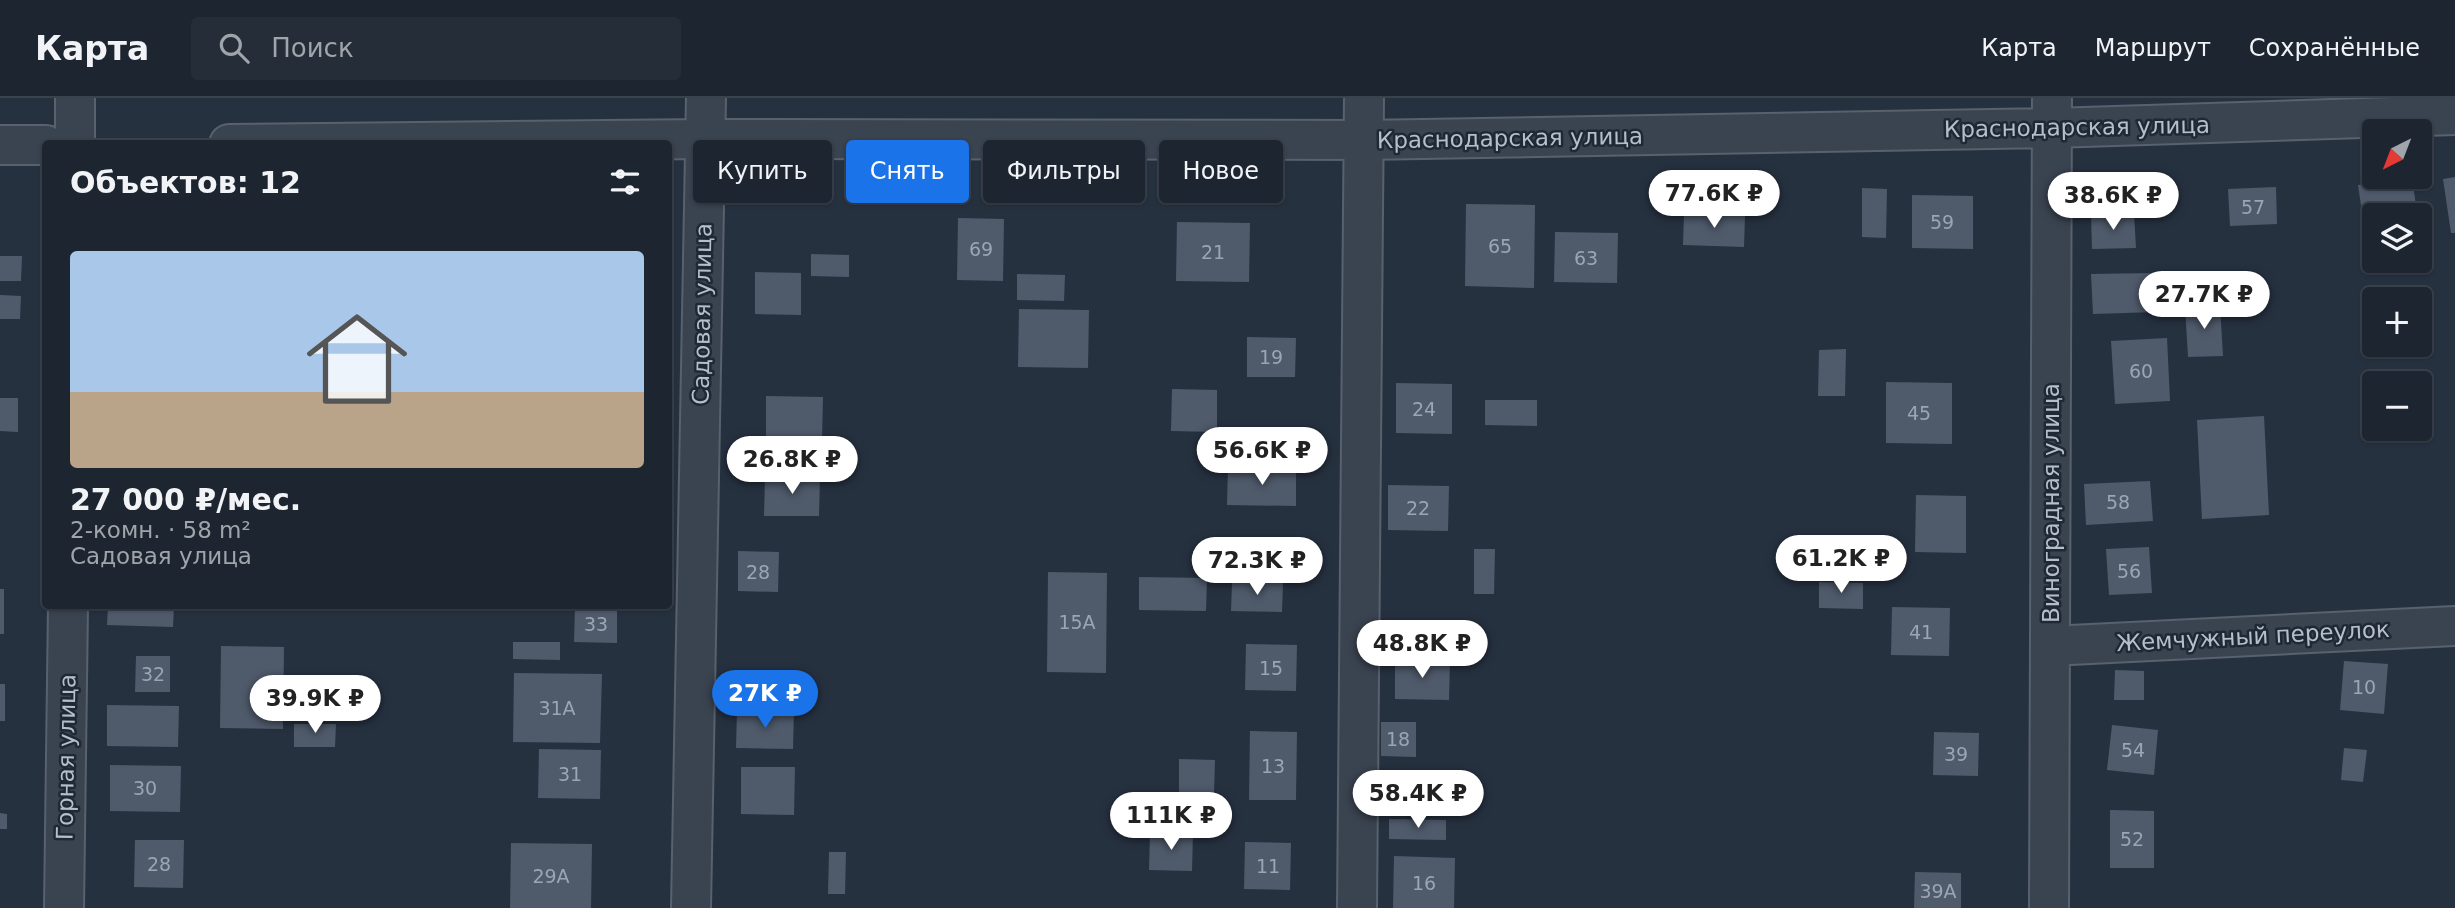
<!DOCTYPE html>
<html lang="ru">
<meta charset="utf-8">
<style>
body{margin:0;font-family:"DejaVu Sans",sans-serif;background:#252d38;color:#f1f3f6;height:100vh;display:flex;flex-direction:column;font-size:26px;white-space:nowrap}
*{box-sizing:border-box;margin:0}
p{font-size:23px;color:#a0a5ab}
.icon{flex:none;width:38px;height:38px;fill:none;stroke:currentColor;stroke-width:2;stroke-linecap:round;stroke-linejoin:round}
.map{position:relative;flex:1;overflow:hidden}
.side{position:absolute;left:42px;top:42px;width:630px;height:469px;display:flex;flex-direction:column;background:#1c2530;border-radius:7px;box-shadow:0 2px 5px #0004,0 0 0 2px #3a424c}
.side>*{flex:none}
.hud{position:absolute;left:693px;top:42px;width:665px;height:63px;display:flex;gap:14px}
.needle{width:46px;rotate:222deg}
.controls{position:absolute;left:2362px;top:21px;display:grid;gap:14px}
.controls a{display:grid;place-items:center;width:70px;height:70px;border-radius:7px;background:#1c2530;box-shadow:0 2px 5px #0004,0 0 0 2px #3a424c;font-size:35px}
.price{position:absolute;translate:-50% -60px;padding:0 16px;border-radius:24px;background:#fff;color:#222;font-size:23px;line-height:46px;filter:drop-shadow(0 2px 4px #0008)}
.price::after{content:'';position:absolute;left:50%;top:42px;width:21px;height:16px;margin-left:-10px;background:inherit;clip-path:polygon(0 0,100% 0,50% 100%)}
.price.active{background:#1a73e8;color:#fff}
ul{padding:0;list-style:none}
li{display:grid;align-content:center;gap:14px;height:371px;padding:0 28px}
li span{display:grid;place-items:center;height:217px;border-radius:7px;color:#555}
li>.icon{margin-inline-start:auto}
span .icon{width:126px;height:126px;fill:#fffc;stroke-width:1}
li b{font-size:30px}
h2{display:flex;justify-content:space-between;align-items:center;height:84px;padding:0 28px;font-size:30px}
.tag{padding:0 24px;border-radius:7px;background:#1c2530;box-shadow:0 2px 5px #0004,0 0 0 2px #3a424c;font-size:24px;line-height:63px}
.tag.active{background:#1a73e8;color:#fff}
header{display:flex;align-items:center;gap:42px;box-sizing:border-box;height:98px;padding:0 35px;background:#1c2530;border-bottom:2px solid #3a424c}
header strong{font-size:33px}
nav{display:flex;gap:38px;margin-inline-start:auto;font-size:24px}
.search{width:490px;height:63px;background:#252d38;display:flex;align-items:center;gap:18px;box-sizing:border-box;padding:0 24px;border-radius:7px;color:#a0a5ab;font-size:26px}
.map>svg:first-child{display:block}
.building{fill:#4f5a6b}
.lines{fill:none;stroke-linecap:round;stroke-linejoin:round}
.minor-casing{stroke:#58616d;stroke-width:42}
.minor{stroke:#3a4350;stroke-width:38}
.labels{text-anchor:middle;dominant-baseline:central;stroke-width:5;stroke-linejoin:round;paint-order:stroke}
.number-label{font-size:19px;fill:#9ca5b2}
.street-label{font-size:23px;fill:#b6beca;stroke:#1f2835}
</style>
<header>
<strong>Карта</strong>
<div class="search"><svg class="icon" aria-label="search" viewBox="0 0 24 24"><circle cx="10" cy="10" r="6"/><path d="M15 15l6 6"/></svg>Поиск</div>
<nav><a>Карта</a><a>Маршрут</a><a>Сохранённые</a></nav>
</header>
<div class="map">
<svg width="2455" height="810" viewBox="0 0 2455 810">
<rect width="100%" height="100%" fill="#263140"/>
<path class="building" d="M2455,79V135H2451L2443,81Z
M2412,80L2417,114L2375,117V119L2363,121L2358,87Z
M2276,89L2277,126L2230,128L2228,91Z
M1862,90L1887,91L1886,140L1862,139Z
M1912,97L1973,98V151L1912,150Z
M1466,106L1535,107L1534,190L1465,188Z
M1684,116L1745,118L1744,149L1683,147Z
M2134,116L2136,150L2092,151L2091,117Z
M958,120L1004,121L1003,183L957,182Z
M1177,124L1250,125L1249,184L1176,183Z
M1555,134L1618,135L1617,185L1554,184Z
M811,156L849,157V179L811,178Z
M0,158H22L21,183H0Z
M755,174L801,175V217L755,216Z
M2154,175L2156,214L2093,216L2091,176Z
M1017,176L1065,177L1064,203L1017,202Z
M0,197L21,198L20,221H0Z
M2220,207L2223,258L2188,259L2185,209Z
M1019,211L1089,212L1088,270L1018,269Z
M1247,239L1296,240L1295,279H1247Z
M2167,240L2170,303L2115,306L2111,243Z
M1846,251L1845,298H1818L1819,252Z
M1886,284L1952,285V346L1886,345Z
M1396,285L1452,286V336L1396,335Z
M1172,291L1217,292V334L1171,333Z
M766,298L823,299L822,344L766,342Z
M0,300H18V334L0,333Z
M1485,302H1537V328L1485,327Z
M2264,318L2269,417L2202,421L2197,322Z
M1228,369L1296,370V408L1227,407Z
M765,378L820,379L819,418H764Z
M2150,383L2153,423L2086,427L2084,386Z
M1388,387L1449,388L1448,433L1388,432Z
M1916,397L1966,398V455L1915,454Z
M2149,449L2152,495L2109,497L2106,451Z
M1474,451H1495L1494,496H1474Z
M738,453L779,454L778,494L738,493Z
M1048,474L1107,475L1106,575L1047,574Z
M1139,479L1207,480L1206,513L1139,512Z
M1819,484L1863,485V511L1819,510Z
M1232,485H1283L1282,514L1231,513Z
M0,491H4V536H0Z
M108,508H174L173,529L107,527Z
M575,508H617V545L574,544Z
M1892,509L1950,510L1949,558L1891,557Z
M513,544H560V562L513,561Z
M1246,546L1297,547L1296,593L1245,592Z
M221,548L284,549L283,631L220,630Z
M136,558H170V594H135Z
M1395,563H1450L1449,602L1395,601Z
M2344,563L2388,566L2384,616L2340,612Z
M2115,572L2144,573V602H2114Z
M514,575L602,576L600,645L513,644Z
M0,586H5V623H0Z
M107,607L179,608L178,649L107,648Z
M737,612L794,613L793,651L736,650Z
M1381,624H1416V659L1381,658Z
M294,626H336L335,649H294Z
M2112,627L2158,632L2154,677L2107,672Z
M1250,633L1297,634L1296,702H1249Z
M1934,634L1979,635L1978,678L1933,677Z
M2344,650L2367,652L2363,684L2341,682Z
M539,651L601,652L600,701L538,700Z
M1179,661L1215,662L1214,695H1179Z
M110,667L181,668L180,714L110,713Z
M741,669H795L794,717L741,716Z
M2110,712L2154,713V770H2110Z
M0,715L7,716V731H0Z
M1389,721L1446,722V742L1389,741Z
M1150,734L1193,735L1192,773L1149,772Z
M135,742H184L183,790L134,789Z
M1245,744L1291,745L1290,792L1244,791Z
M511,745L592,746L591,810H510Z
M829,754H846L845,796H828Z
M1394,758L1455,760L1454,810H1393Z
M1915,774L1961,775V810H1914Z"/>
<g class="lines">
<defs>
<path id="minor" d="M75,46V0
M229,46L705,41L1364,42L2052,30L2455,17
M0,47H46
M2050,548L2455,528
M64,810L68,508
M691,810L706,0
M1357,810L1364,0
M2049,810L2052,0"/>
</defs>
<use href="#minor" class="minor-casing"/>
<use href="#minor" class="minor"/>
</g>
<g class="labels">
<g class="number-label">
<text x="2253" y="109">57</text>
<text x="1942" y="124">59</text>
<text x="1500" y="148">65</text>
<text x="981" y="151">69</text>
<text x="1213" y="154">21</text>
<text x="1586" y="160">63</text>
<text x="1271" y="259">19</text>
<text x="2141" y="273">60</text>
<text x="1424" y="311">24</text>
<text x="1919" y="315">45</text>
<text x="2118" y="404">58</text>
<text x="1418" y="410">22</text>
<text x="2129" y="473">56</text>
<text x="758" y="474">28</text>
<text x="1077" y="524">15А</text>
<text x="596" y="526">33</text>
<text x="1921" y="534">41</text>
<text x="1271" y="570">15</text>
<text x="153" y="576">32</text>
<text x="2364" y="589">10</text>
<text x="557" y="610">31А</text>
<text x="1398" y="641">18</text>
<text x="2133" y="652">54</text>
<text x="1956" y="656">39</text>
<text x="1273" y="668">13</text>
<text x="570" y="676">31</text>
<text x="145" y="690">30</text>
<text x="2132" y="741">52</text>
<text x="159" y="766">28</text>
<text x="1268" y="768">11</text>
<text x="551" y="778">29А</text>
<text x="1424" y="785">16</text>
<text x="1938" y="793">39А</text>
</g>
<g class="street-label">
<text transform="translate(2077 29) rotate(-1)">Краснодарская улица</text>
<text transform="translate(1510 40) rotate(-1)">Краснодарская улица</text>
<text transform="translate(702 216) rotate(-89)">Садовая улица</text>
<text transform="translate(2051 405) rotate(-90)">Виноградная улица</text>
<text transform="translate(2253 538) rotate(-3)">Жемчужный переулок</text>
<text transform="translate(66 659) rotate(-89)">Горная улица</text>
</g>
</g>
</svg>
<div class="controls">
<a><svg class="needle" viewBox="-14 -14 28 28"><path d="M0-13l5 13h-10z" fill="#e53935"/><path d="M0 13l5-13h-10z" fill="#a0a5ab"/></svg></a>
<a><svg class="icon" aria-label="layers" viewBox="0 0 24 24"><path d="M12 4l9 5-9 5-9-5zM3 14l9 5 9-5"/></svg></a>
<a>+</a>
<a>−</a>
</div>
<b class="price" style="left:1714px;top:132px">77.6K ₽</b>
<b class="price" style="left:2113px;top:134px">38.6K ₽</b>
<b class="price" style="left:2204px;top:233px">27.7K ₽</b>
<b class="price" style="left:1262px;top:389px">56.6K ₽</b>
<b class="price" style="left:792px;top:398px">26.8K ₽</b>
<b class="price" style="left:1841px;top:497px">61.2K ₽</b>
<b class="price" style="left:1257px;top:499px">72.3K ₽</b>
<b class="price" style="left:1422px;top:582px">48.8K ₽</b>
<b class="price active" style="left:765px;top:632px">27K ₽</b>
<b class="price" style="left:315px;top:637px">39.9K ₽</b>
<b class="price" style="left:1418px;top:732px">58.4K ₽</b>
<b class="price" style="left:1171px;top:754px">111K ₽</b>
<div class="hud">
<a class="tag">Купить</a>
<a class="tag active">Снять</a>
<a class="tag">Фильтры</a>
<a class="tag">Новое</a>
</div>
<section class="side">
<h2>Объектов: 12<svg class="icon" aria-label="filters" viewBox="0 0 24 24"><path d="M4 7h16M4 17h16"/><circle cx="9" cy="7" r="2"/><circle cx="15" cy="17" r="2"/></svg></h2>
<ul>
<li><span style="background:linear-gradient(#a9c7e8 65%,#b9a48a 0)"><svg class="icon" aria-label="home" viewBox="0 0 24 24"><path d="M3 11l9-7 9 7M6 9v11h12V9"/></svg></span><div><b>27 000 ₽/мес.</b><p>2-комн. · 58 m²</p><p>Садовая улица</p></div></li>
</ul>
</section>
</div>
